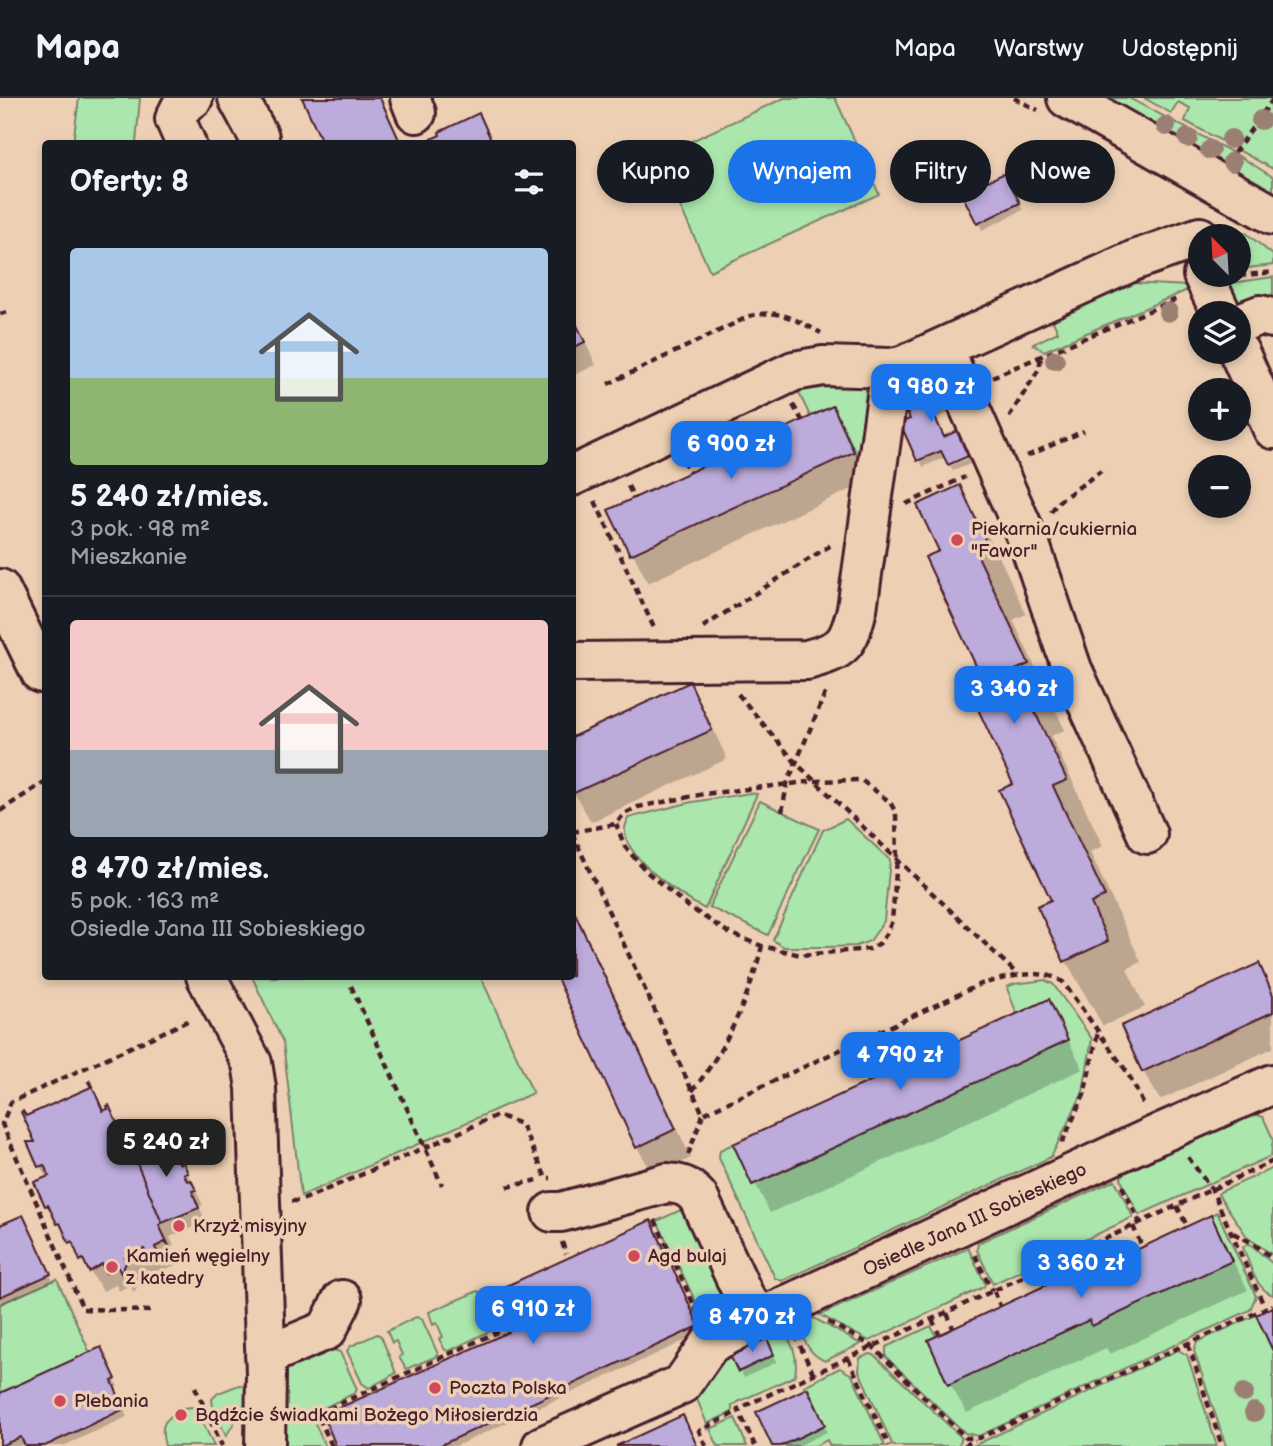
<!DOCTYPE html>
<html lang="pl">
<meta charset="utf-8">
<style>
body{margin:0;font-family:"Balsamiq Sans",sans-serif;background:#20242c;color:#f1f3f6;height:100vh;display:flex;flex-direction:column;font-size:26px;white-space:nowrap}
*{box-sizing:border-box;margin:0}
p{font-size:23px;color:#9ea1a6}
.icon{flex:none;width:38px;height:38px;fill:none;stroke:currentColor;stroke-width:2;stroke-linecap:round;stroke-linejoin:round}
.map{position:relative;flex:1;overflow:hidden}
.side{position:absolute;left:42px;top:42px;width:534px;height:840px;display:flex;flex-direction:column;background:#171b24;border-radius:7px;box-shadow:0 4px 10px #0003}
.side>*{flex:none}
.banner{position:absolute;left:597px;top:42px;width:570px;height:63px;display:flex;gap:14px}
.needle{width:46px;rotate:336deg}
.tools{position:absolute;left:1188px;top:126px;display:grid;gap:14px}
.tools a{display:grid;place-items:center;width:63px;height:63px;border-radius:50%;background:#171b24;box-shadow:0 4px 10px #0003;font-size:35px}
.price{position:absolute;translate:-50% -60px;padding:0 16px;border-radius:14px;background:#1a73e8;color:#fff;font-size:23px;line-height:46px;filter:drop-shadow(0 2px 4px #0008)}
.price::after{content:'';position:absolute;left:50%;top:42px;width:21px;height:16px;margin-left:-10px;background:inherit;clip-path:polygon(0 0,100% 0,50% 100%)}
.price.on{background:#222;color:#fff}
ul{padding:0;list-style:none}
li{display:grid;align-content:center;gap:14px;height:371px;padding:0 28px}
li+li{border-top:2px solid #363941}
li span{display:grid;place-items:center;height:217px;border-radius:7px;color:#555}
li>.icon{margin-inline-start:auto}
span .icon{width:126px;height:126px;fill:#fffc;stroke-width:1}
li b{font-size:30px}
h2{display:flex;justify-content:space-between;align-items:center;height:84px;padding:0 28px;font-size:30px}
.chip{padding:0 24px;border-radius:32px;background:#171b24;box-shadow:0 4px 10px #0003;font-size:24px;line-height:63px}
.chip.on{background:#1a73e8;color:#fff}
header{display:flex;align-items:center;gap:42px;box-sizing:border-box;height:98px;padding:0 35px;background:#171b24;border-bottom:2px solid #363941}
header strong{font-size:33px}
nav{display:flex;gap:38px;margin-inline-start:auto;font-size:24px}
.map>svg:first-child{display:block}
.green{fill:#abe7ad;stroke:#7a836c;stroke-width:2}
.shadow{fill:#0003}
.building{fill:#bcabdb;stroke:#4a1f2b;stroke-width:2}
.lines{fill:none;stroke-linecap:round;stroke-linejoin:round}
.minor-casing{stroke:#4a1f2b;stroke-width:44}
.path{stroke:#4a1f2b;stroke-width:4.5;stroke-dasharray:7 5;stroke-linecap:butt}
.minor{stroke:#edd0b4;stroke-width:38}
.tree{fill:#9c7f73}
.poi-dot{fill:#d1495b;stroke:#edd0b4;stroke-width:2.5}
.labels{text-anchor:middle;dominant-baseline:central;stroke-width:7;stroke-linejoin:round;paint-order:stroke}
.poi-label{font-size:19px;fill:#4a1f2b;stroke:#edd0b4;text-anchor:start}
.street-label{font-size:19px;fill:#4a1f2b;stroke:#edd0b4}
</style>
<header>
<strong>Mapa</strong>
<nav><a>Mapa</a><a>Warstwy</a><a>Udostępnij</a></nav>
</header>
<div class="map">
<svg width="1273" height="1348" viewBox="0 0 1273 1348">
<rect width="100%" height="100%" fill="#edd0b4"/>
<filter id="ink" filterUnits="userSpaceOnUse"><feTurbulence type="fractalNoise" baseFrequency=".0143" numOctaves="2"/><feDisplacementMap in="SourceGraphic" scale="14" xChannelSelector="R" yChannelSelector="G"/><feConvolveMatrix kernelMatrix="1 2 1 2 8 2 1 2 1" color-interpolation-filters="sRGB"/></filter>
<g filter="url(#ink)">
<path class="green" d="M79,0H140L136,45H73Z
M784,0H835L879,96L710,173L657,59Z
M1100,0H1129L1234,55L1273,79V96Z
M1144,0H1271L1273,71L1185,23L1190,10L1178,4L1171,15Z
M1246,135L1273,157V167L1239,171V138H1232Z
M1273,179V196C1246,208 1238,213 1219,187Z
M1111,184L1188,188L1190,191L1044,253L1033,246L1058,234L1049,215Z
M873,284L870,384L833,308L810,318L798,293L819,286Z
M751,695L757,696L705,811C683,800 623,759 625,731C625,727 627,724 628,720L692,704Z
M760,703L819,731L768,837L709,809Z
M846,721L890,762L884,823L870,843L856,848L828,849H784L773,842L823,732Z
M252,879H481L533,995L301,1098L283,944Z
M1045,882L1053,886L1092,941L1083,994L1051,1059L782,1183L775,1180L719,1060L720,1052L733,1046L753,1087L1068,942L1049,901L1017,916L1008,893L1007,889L1014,886Z
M1252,1015L1263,1019L1273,1041L1271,1058L1139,1117L1122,1084L1121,1079L1125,1075Z
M1273,1070V1157L1248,1140L1218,1096L1220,1094Z
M1115,1082L1133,1119L993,1186L977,1152L978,1145Z
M687,1109L730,1204L727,1209L703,1219L657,1123Z
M1217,1114L1256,1198L1250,1212L979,1338L965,1335L886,1259V1249L931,1228L936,1238L928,1242L948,1286L1089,1222L1092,1228L1232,1163L1211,1117Z
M1249,1145L1273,1166V1197C1255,1191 1250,1166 1243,1149Z
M968,1150L985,1185L984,1189L869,1243L820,1217Z
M57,1181L90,1255L0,1295V1206Z
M478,1193L486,1199L498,1229L449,1253L445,1252L439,1241L443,1239L437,1225L433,1227L429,1214Z
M1256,1217L1273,1253V1348H1226L1194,1253L1197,1244Z
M416,1219L422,1221L438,1256L435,1259L406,1271L399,1259L402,1257L396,1243L392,1245L387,1233Z
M814,1220L861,1246L825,1263C809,1256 806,1245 798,1230L799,1226Z
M781,1233C794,1243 798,1262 795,1278L738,1304L732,1308V1314L707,1326L693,1291L728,1253L739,1274L774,1257L766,1238Z
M377,1236L381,1238L396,1275L369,1290L362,1285L347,1253L351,1248Z
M330,1251L340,1254L357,1291L355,1295L311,1316L325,1348H271L273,1276Z
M1178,1252L1187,1257L1217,1348H973Z
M870,1256L874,1257L962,1340L958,1348H893L859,1273L860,1260Z
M840,1270L852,1277L885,1348H830L827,1342L815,1348H781L825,1327L808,1290L804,1291V1288Z
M239,1287L248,1289L253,1295L226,1338L213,1309L212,1301L218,1295Z
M193,1309L197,1312L214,1348H165C159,1326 164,1322 182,1310Z
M735,1320L747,1348H718L710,1331Z"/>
<path class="shadow" d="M303,0H381L402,46H325Z
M954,76L988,85L1008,83L1023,112L982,132Z
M572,216L596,267L572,278Z
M935,280L950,314L935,321L944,341L946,359L923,369L903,326L913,322Z
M832,310L869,383L648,485L611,412Z
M973,358L975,364L953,373L950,368Z
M959,389L997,454L1026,516L1013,522L1065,632L1051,638L1103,748L1090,754L1141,864L1127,871L1145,909L1103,928L1066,863L1053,803L941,453Z
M689,587L706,615L727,661L591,724L572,691Z
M572,806L691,1060L654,1078L637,1049L572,878Z
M1258,868L1273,894V950L1160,1002L1143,973Z
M1048,903L1083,971L770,1115L736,1047Z
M92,990L105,1014L109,1012L127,1044L139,1050L162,1045L172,1051L175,1050L203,1107L199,1108L206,1124L170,1139L174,1148L171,1149L178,1166L166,1171L170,1179L161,1177L158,1173L136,1182L138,1187L134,1195L130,1187L119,1193L116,1187L103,1193L46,1107L47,1081L40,1068L37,1045Z
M1210,1119L1248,1192L1110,1256L1106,1250L967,1315L950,1286L1072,1184Z
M26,1126L53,1183L0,1207V1129Z
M654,1131L702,1235L456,1348H339L511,1235Z
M769,1247L777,1264L744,1280L732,1256Z
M104,1258L118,1288L114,1290L127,1319L63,1348H27L26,1345L19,1348H0V1297Z
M810,1298L827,1334L798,1348H774Z"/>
<path class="building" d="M302,0H380L401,46H323Z
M479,15L493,46H421L440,37L439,34Z
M978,62L988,83L1005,75L1020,105L977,126L951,75Z
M572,217L585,244L572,250Z
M935,278L948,306L932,313L944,339L961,331L973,356L948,367L941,353L917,363L900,325L910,321L902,302L907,300L904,292Z
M833,308L854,354L630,457L608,412Z
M960,387L989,450L977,456L1029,566L1015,572L1067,682L1053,688L1105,798L1091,805L1108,843L1064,864L1037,808L1051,802L999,692L1013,686L962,577L977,570L925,459L939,453L917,407Z
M690,584L712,632L572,696V639Z
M572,809L676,1031L636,1050L556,878H572Z
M1259,865L1273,897V914L1142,974L1121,928Z
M1049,901L1068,942L752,1087L733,1046Z
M90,983L103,1013L108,1011L107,1008L109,1007L120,1032L114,1035L119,1046L134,1039L138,1048L135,1061L162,1125L159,1127L168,1146L165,1144L155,1149L159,1158L157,1159L146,1155L144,1151L125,1160L127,1163L121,1175L116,1166L106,1171L108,1174L106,1175L102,1166L89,1174L83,1161L80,1163L72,1143L69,1145L60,1125L57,1126L48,1107L45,1108L34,1084L49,1078L44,1067L38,1069L27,1044H35L21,1014L23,1013L26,1018L91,989L88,984Z
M160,1023L165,1030L162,1043L172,1049L176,1047L180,1058L176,1059L180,1066L183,1064L188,1075L184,1076L187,1083L191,1082L196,1092L192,1093L199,1110L162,1125L135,1061L138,1048L160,1039L162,1028Z
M23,1117L51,1176L0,1199V1127Z
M1211,1117L1232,1163L1092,1228L1089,1222L948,1287L928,1242L1070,1176L1072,1182Z
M651,1122L699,1228L439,1348H336L323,1317L509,1234L491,1195Z
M1273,1209V1253L1256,1217Z
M766,1238L774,1257L738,1274L729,1255Z
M101,1249L116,1281L112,1283L124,1311L45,1348H25L21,1339L0,1348V1295Z
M807,1290L825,1327L781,1348H772L756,1314Z
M683,1317L697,1348H616Z"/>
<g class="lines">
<defs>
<path id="minor" d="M238,0L259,39
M410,0L416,15
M1067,0L1273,117
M186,46L175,21L181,9L193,0
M1203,177L1221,215
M1239,225L1260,217L1273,220
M943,250L1029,444L1072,571L1147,736
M1239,254L1273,331
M572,378L794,273L823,268L891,270L902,268L1135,162L1200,139
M0,491L41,575H46
M572,564L807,562C844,552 848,547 857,511L891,270
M206,878L252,965L256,990L266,1275L265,1348
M552,1114H561L667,1085C681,1086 688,1088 698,1099L744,1198L754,1212L768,1216L1163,1034L1273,986
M265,1258L327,1232L342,1202
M542,1348L682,1286L710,1246L768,1216"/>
</defs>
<use href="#minor" class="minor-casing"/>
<path class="path" d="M1014,0L1038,12
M1234,55L1273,1
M1239,178L1273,174
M0,216L7,214
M992,279L1177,201
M608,286L750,218C778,210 797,222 821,235
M793,307L802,322
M1009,319L1039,271L1041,259
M737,333L744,349
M1027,358L1084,333
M683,362L689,374
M628,388L634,400
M595,403L655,532
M906,406L965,379
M1051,414L1058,404L1101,373
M703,529L834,445
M738,596L795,664L1018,877
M0,713L46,683
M782,714L787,686L827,591
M572,734L616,726L624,716L638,709L704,696L816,683L861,682L890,704L896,715L897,761L892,823L887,835L880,845L870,851L801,857L762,848L729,835L686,807L647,774L625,749L616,726
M572,735L703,1016L981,886C1007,880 1040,868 1063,884L1127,974L1144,1007
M351,888L442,1087
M692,993C726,952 749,899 762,848
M1062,1045L1084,997L1098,934
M688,1057L703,1016
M1188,1059L1212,1092L1265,1210
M1122,1088L1140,1125
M507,1089L542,1081
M291,1103H300C366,1074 432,1048 497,1017L521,1026L546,1080H551
M1177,1108L1187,1128
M655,1122L698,1216
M1133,1128L1142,1149
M1233,1135L1254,1146L1273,1161
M562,1144L566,1156
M1088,1149L1097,1170
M975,1157L992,1193
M1071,1157L1081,1178
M1038,1172L1045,1187
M994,1193L1000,1208
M150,1213L83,1211L2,1026L11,1004L192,921
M947,1215L953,1230
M932,1221L939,1236
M828,1224L872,1248L966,1340H979L1273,1207
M795,1237L813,1275
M1188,1246L1222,1348
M848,1260L889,1348
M195,1289L222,1348
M332,1348L317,1316L502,1232
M706,1348L699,1333L739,1313
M755,1348L738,1311L1273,1063
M964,1348L975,1342"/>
<use href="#minor" class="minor"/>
</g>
<g class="tree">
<circle cx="1261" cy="22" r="10"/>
<circle cx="1166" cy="28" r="10"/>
<circle cx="1188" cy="40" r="10"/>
<circle cx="1231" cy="41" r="10"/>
<circle cx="1210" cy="52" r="10"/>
<circle cx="1232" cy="64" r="10"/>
<circle cx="1168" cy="214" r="10"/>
<circle cx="1055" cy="262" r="10"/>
<circle cx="1244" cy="1295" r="10"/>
<circle cx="1254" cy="1314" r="10"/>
</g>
</g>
<g class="poi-dot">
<circle cx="957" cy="442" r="7"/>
<circle cx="179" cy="1128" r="7"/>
<circle cx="634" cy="1158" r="7"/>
<circle cx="112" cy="1169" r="7"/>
<circle cx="435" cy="1290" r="7"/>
<circle cx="60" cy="1303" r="7"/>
<circle cx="181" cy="1317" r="7"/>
</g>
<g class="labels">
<g class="poi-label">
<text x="971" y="431">Piekarnia/cukiernia<tspan x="971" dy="22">"Fawor"</tspan></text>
<text x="193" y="1128">Krzyż misyjny</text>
<text x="126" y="1158">Kamień węgielny<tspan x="126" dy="22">z katedry</tspan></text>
<text x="648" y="1158">Agd bulaj</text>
<text x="449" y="1290">Poczta Polska</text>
<text x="74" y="1303">Plebania</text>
<text x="195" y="1317">Bądźcie świadkami Bożego Miłosierdzia</text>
</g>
<g class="street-label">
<text transform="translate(975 1122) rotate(-25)">Osiedle Jana III Sobieskiego</text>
</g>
</g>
</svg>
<div class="tools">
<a><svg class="needle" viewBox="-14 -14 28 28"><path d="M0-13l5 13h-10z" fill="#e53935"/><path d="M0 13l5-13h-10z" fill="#9ea1a6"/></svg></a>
<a><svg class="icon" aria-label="layers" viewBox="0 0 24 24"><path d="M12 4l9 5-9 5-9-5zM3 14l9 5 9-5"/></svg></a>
<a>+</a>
<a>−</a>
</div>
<b class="price" style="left:931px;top:326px">9 980 zł</b>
<b class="price" style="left:731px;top:383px">6 900 zł</b>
<b class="price" style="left:1014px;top:628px">3 340 zł</b>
<b class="price" style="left:900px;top:994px">4 790 zł</b>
<b class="price on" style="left:166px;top:1081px">5 240 zł</b>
<b class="price" style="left:1081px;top:1202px">3 360 zł</b>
<b class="price" style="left:533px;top:1248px">6 910 zł</b>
<b class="price" style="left:752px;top:1256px">8 470 zł</b>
<div class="banner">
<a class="chip">Kupno</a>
<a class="chip on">Wynajem</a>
<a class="chip">Filtry</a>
<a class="chip">Nowe</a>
</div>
<section class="side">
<h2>Oferty: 8<svg class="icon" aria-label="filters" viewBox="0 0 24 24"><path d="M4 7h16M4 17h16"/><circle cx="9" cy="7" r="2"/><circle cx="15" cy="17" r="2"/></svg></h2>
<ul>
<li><span style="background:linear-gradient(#a9c7e8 60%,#8fb573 0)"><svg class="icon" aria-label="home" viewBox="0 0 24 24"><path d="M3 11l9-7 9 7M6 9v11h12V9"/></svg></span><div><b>5 240 zł/mies.</b><p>3 pok. · 98 m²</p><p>Mieszkanie</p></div></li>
<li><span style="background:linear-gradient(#f6c9c9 60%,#9aa5b1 0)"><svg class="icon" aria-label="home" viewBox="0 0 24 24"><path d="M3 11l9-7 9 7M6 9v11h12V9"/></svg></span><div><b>8 470 zł/mies.</b><p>5 pok. · 163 m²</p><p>Osiedle Jana III Sobieskiego</p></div></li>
</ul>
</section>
</div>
